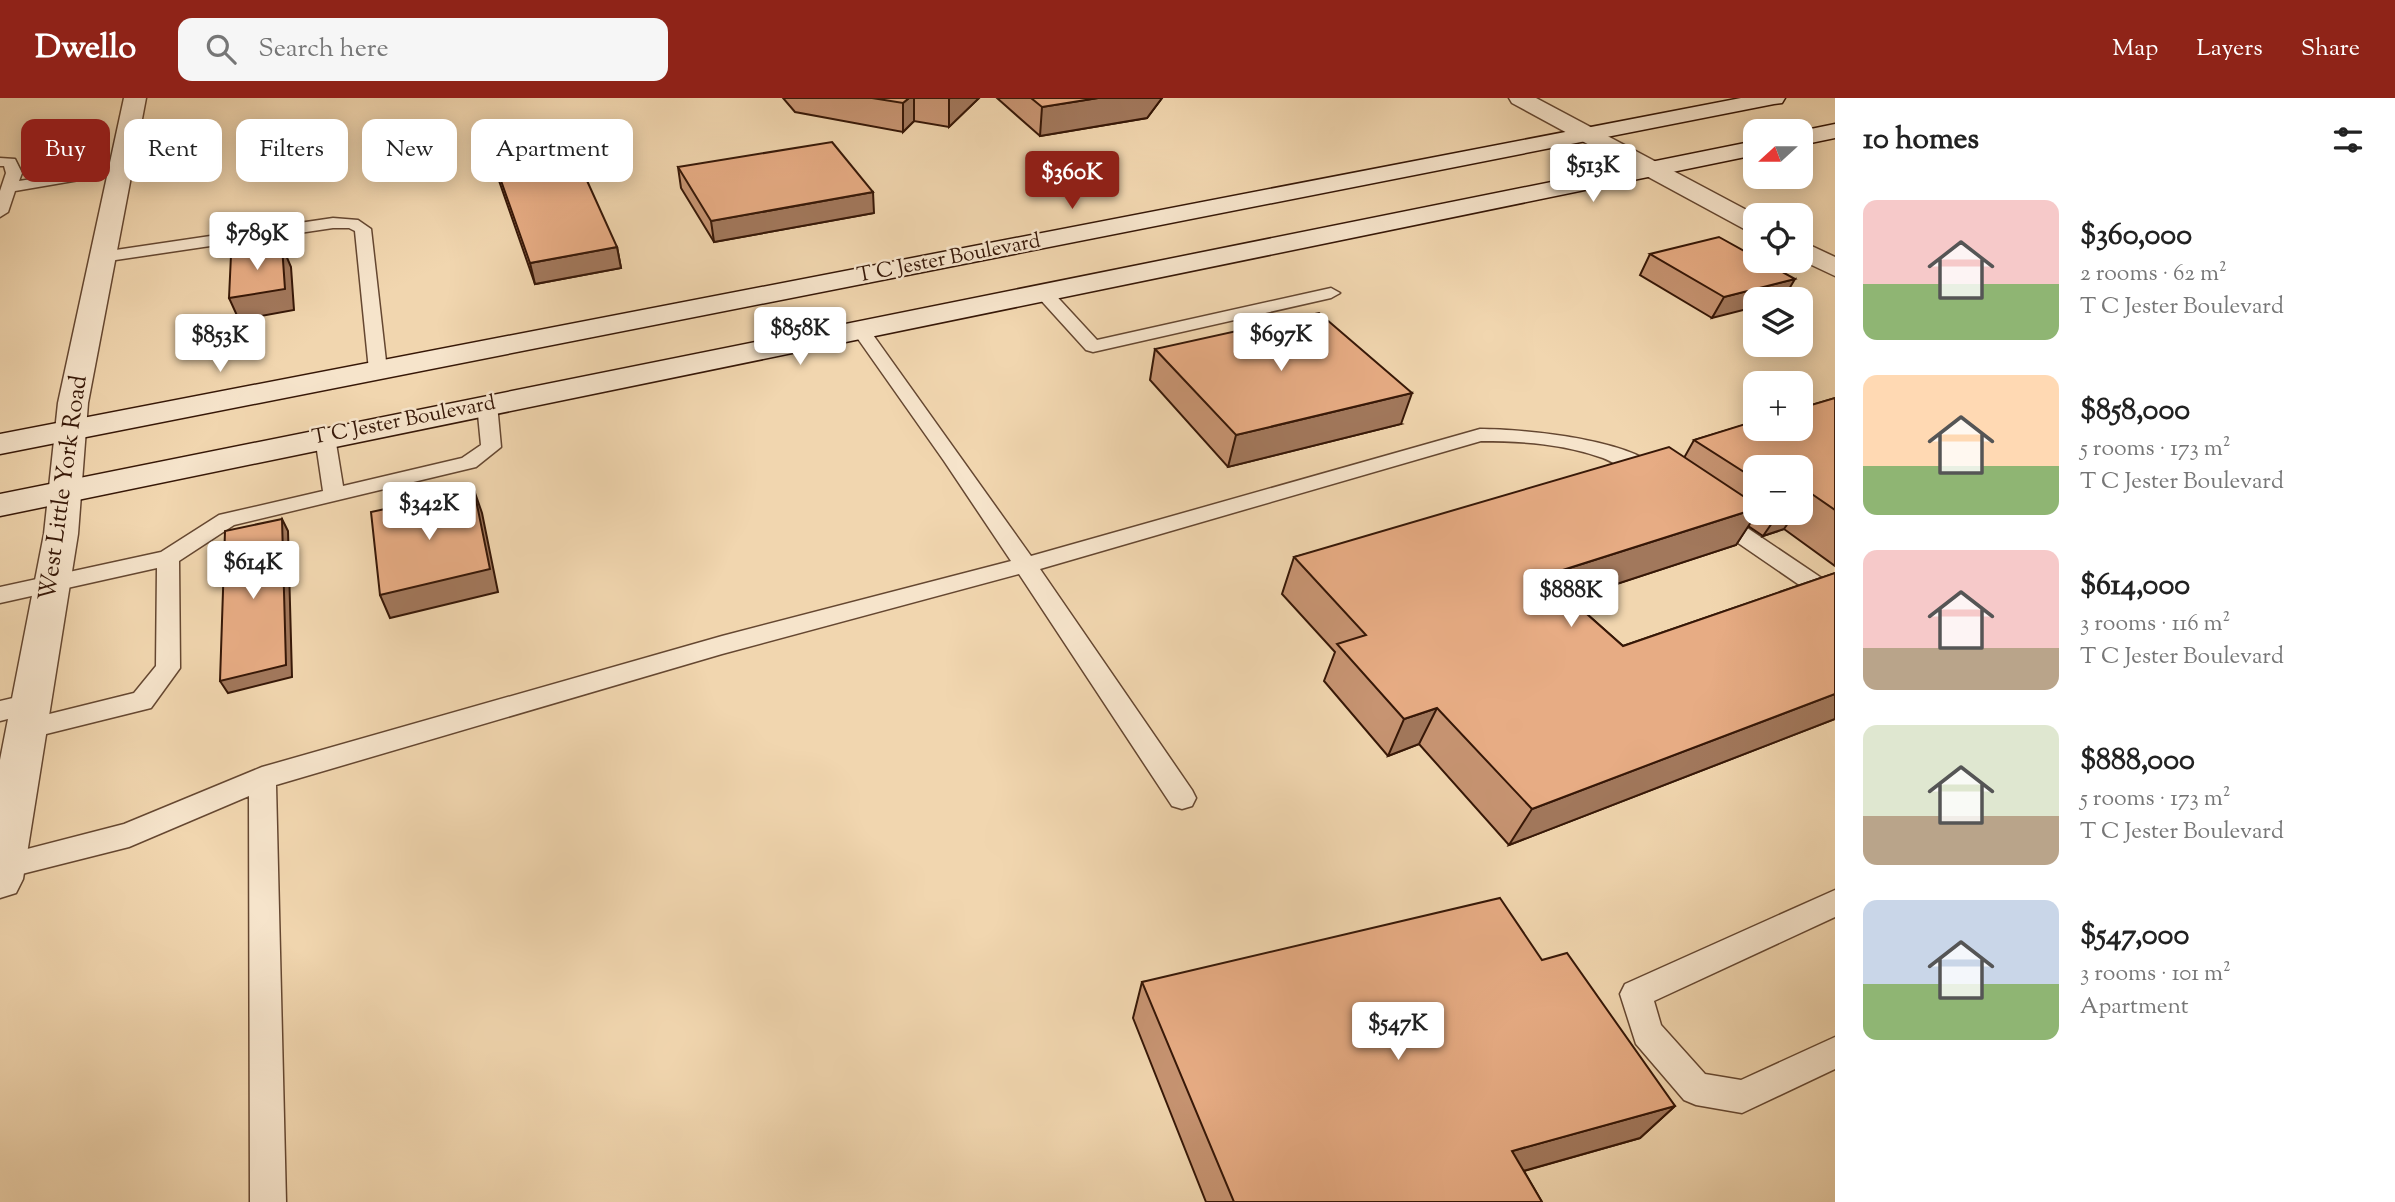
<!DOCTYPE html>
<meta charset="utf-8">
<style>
body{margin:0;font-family:"Sorts Mill Goudy",serif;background:#f6f6f6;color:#222;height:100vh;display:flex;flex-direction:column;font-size:26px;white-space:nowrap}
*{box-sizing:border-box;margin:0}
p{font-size:23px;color:#767676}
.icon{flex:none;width:38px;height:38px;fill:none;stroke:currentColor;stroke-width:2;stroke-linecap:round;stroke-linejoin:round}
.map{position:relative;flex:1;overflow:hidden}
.details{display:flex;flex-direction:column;background:#fff;width:560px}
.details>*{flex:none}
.top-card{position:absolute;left:21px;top:21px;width:665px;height:63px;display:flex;gap:14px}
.needle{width:46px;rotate:249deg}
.buttons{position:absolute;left:1743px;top:21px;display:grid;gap:14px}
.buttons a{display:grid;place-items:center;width:70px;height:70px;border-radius:14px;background:#fff;box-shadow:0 4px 18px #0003;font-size:35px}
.price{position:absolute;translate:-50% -60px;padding:0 16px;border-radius:7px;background:#fff;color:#222;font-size:23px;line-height:46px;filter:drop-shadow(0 2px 4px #0008)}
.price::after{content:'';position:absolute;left:50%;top:42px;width:21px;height:16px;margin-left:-10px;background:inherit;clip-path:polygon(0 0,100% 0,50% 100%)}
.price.selected{background:#8f2418;color:#fff}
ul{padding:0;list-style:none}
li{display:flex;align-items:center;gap:21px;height:175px;padding:0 28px}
li span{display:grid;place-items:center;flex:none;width:196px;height:140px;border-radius:14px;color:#555}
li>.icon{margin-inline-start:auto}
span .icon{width:84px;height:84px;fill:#fffc;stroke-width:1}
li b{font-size:30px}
h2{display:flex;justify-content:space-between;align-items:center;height:84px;padding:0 28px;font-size:30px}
.chip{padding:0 24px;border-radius:14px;background:#fff;box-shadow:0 4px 18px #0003;font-size:24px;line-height:63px}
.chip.selected{background:#8f2418;color:#fff}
header{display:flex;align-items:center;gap:42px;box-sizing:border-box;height:98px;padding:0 35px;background:#8f2418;color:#fff}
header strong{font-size:33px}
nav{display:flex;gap:38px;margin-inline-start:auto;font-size:24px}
.search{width:490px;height:63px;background:#f6f6f6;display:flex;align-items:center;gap:18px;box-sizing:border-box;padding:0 24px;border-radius:14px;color:#767676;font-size:26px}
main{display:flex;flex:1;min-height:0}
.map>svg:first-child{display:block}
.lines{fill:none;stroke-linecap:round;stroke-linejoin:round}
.service-casing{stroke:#654731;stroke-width:3}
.minor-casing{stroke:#654731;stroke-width:3}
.tertiary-casing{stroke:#654731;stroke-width:3}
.secondary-casing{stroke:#361707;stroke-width:3}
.service{fill:#f6e4cb;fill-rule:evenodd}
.minor{fill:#f6e4cb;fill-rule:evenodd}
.tertiary{fill:#f6e4cb;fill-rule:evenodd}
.secondary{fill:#f6e4cb;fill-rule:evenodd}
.wall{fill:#c79472;stroke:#361707;stroke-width:2;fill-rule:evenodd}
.shaded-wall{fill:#a2785c;stroke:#361707;stroke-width:2}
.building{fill:#e7ac84;stroke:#361707;stroke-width:2}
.labels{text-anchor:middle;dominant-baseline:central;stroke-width:5;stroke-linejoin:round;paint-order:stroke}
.far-street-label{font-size:21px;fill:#361707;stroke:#f6e4cb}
.street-label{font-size:24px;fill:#361707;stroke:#f6e4cb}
</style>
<header>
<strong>Dwello</strong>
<div class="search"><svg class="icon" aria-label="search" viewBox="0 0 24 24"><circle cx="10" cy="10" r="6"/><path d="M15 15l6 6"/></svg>Search here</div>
<nav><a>Map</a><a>Layers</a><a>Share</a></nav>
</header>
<main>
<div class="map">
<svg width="1835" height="1104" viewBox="0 0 1835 1104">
<rect width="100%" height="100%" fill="#f1d6af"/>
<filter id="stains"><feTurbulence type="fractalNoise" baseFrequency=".00286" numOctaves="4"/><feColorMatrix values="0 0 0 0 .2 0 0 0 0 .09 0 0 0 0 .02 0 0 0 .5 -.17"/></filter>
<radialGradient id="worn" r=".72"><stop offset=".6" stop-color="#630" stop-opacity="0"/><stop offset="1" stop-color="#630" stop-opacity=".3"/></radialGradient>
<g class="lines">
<defs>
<path id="service" d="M0,60L15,61L22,75L19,83L120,67L127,71L120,75L15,93L8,114L0,119V93L6,75L4,68H0Z
M333,120L358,122L371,131L387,272L385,276H371L369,272L355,133L349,130H333L102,164L94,159L102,154Z
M1043,189L1049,190L1097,242L1331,190L1340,195L1331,200L1093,254L1086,252L1037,198L1034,194Z
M860,226L866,227L1031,458L1480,331C1522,331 1641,341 1666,378L1662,383C1644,387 1621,367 1603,360C1564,346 1523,343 1481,343L1040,471L1192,692L1196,700L1192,708L1182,711L1172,708L1019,476L722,556L276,687L286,1104H250L249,698L129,749L2,781L0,758L124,726L262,669L722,538L1011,463L944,363L851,231Z
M487,300L497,306L501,349L476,369L234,427L179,463L180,570L151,610L26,641L17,638L13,631L17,624L134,595L156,568L157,470L0,505V489L161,454L219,417L323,393L315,339L318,335H332L335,339L343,388L462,360L481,347L477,306Z
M1717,413L1725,415L1835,489V508L1827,506L1709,425L1706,420L1709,415Z
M30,596L39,599L43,606L39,613L0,623V603Z
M1835,792V819L1654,903L1661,927L1705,976L1741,982L1835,939V971L1742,1015L1696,1007L1684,1002L1636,946L1620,896L1625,886Z"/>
<path id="minor" d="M1509,0H1536L1756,117L1755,135L1746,132L1512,5Z
M1801,143L1835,159V178L1801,162Z"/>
<path id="tertiary" d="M124,0H146L88,305L78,436L23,781L16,795L0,800V662L44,436L58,305Z"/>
<path id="secondary" d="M1741,0H1785L1782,5L1774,6L0,356V336Z
M1835,26V40L1801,47V33Z
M1755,43V57L0,418V396Z"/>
</defs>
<use href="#service" class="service-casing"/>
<use href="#minor" class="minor-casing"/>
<use href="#tertiary" class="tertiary-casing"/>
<use href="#secondary" class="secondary-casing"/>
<use href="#service" class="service"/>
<use href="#minor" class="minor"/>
<use href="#tertiary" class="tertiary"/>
<use href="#secondary" class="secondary"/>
</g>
<path class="wall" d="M783,0H979L949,29L914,23L903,34L795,14Z
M997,0H1162L1147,20L1040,38Z
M492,57L617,149L621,170L535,186L497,77Z
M678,69L874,115L714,144L681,90Z
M1650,156L1755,159L1712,220L1640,177Z
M1155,251L1401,326L1228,369L1150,282Z
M1835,300V468L1784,431L1763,438L1748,428L1736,447L1570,501L1623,548L1835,475V621L1509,747L1419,646L1388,658L1324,583L1335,554L1282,496L1294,459L1684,360L1694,342ZM1755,369H1801V415H1755Z
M1542,862L1675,1008L1640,1040L1524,1073L1542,1104H1206L1133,920L1142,884Z"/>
<path class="shaded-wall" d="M909,0H914V23L903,34V5Z
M950,0H979L949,29V1Z
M1098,0H1162L1147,20L1040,38L1042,9Z
M873,94L874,115L714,144L711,123Z
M282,148L291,169L294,212L239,222L229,200Z
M617,149L621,170L535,186L530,165Z
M1795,181L1783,201H1755V209L1712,220L1724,199Z
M1412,295L1401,326L1228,369L1236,337Z
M474,392L482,415L498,494L390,520L380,497Z
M1809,394L1801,406V397Z
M1755,411V415H1757L1736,447L1525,516L1544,478Z
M1779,415H1795L1784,431L1763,438Z
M282,421L288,433L292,579L228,595L220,583Z
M1835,596V621L1509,747L1532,711Z
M1437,610L1419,646L1388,658L1404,621Z
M1675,1008L1640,1040L1484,1084L1512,1053Z"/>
<path class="building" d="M872,0H909L903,5Z
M1031,0H1098L1042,9Z
M832,44L873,94L711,123L678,69Z
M570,45L617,149L530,165L492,57Z
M1719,139L1755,159V163H1762L1795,181L1724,199L1650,156Z
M282,148L285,191L229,200L231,157Z
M1319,215L1412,295L1236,337L1155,251Z
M1835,300V412L1809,394L1801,397V369H1755V381L1694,342L1755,323V331H1801V310Z
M1669,349L1755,406V411L1544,478L1623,548L1835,475V596L1532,711L1437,610L1404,621L1337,546L1366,537L1294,459Z
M474,392L490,471L380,497L371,414Z
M282,421L286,567L220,583L225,433Z
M1500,800L1542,862L1567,855L1675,1008L1512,1053L1542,1104H1234L1142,884Z"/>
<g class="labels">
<g class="far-street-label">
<text transform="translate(949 161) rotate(-11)">T C Jester Boulevard</text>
<text transform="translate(404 323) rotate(-11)">T C Jester Boulevard</text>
</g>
<g class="street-label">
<text transform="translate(64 390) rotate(-82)">West Little York Road</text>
</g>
</g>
<rect width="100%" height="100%" filter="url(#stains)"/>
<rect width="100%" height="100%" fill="url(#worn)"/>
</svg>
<div class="buttons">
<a><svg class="needle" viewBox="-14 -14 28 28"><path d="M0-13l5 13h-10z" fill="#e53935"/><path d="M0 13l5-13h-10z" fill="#767676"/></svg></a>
<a><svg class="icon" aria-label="locate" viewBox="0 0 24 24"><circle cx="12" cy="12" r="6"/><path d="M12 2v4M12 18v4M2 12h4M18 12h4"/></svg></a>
<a><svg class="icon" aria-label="layers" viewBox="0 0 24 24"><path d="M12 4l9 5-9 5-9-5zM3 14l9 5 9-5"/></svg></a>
<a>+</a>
<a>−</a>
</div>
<b class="price" style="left:1593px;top:106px">$513K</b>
<b class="price selected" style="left:1072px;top:113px">$360K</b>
<b class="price" style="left:257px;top:174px">$789K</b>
<b class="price" style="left:800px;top:269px">$858K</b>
<b class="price" style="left:1281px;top:275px">$697K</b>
<b class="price" style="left:220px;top:276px">$853K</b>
<b class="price" style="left:429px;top:444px">$342K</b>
<b class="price" style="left:253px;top:503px">$614K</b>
<b class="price" style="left:1571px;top:531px">$888K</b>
<b class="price" style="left:1398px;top:964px">$547K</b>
<div class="top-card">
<a class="chip selected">Buy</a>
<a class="chip">Rent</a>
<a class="chip">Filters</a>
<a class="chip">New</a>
<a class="chip">Apartment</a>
</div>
</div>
<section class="details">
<h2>10 homes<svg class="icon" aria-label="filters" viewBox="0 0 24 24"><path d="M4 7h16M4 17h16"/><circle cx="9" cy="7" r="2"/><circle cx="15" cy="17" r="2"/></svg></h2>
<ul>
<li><span style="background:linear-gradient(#f6c9c9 60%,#8fb573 0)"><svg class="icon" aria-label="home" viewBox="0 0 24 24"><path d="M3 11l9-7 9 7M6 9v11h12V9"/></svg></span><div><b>$360,000</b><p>2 rooms · 62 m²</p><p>T C Jester Boulevard</p></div></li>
<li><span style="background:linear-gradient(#ffd9b3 65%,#8fb573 0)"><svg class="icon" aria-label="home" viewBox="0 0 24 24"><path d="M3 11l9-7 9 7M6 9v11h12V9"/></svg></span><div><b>$858,000</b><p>5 rooms · 173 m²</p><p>T C Jester Boulevard</p></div></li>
<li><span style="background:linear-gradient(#f6c9c9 70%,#b9a48a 0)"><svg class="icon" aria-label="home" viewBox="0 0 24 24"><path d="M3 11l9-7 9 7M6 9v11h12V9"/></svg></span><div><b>$614,000</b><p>3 rooms · 116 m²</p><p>T C Jester Boulevard</p></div></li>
<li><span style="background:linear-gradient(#dfe7d0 65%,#b9a48a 0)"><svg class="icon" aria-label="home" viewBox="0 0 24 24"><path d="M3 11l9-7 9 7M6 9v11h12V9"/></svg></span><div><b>$888,000</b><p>5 rooms · 173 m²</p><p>T C Jester Boulevard</p></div></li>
<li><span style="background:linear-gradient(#c9d6e8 60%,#8fb573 0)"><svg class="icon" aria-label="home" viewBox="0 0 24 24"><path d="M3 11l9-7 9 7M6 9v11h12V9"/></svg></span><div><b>$547,000</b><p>3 rooms · 101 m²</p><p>Apartment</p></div></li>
</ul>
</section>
</main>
